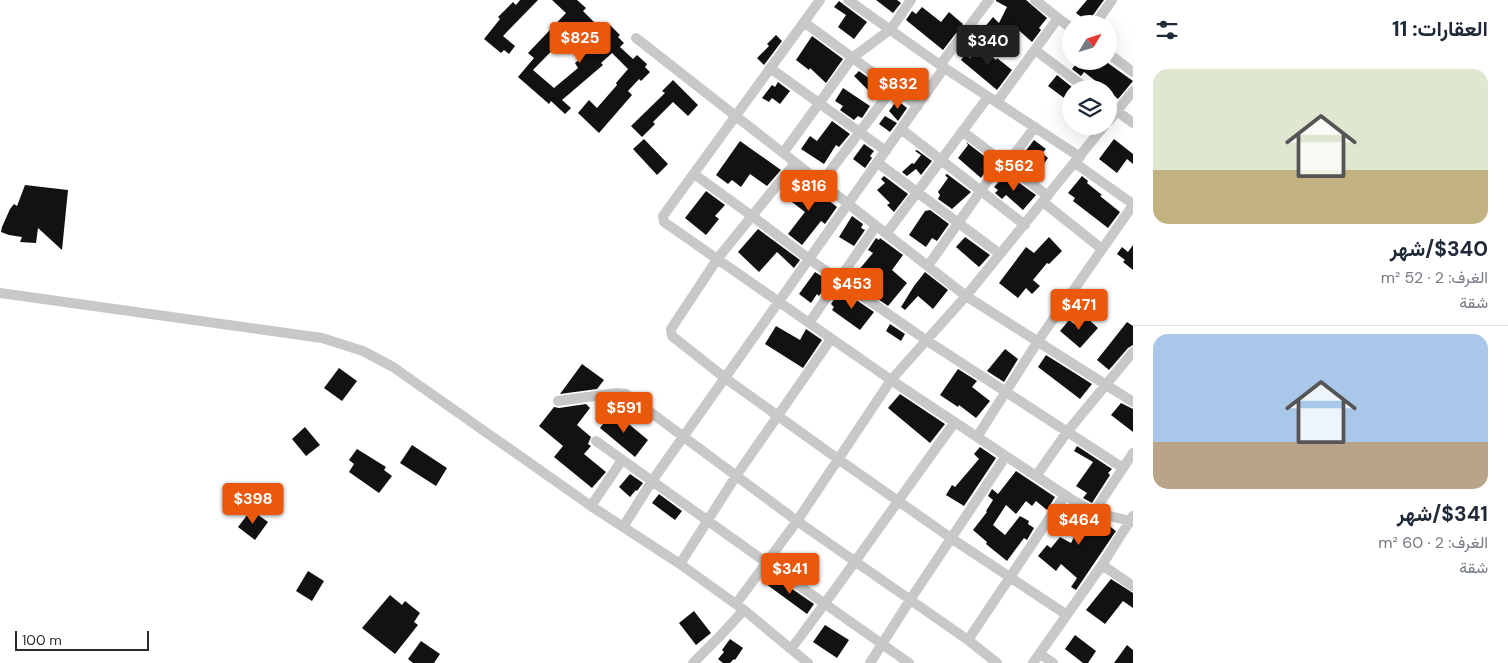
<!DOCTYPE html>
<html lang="ar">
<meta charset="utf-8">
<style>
body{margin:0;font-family:"DM Sans",Vazirmatn,sans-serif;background:#f6f6f7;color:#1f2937;direction:rtl;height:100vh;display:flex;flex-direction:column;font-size:19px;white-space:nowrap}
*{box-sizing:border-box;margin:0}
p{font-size:16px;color:#747a83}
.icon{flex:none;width:28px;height:28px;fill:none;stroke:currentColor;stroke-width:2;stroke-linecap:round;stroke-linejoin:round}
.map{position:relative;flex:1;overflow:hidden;direction:ltr}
.panel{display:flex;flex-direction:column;background:#fff;width:375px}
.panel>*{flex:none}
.needle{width:32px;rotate:52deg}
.buttons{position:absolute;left:1062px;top:15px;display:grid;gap:10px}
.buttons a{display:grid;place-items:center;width:55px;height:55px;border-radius:50%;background:#fff;box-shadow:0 5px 20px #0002;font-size:25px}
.scale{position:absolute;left:15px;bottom:12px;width:134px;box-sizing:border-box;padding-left:5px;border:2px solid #2b2b2b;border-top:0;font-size:14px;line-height:18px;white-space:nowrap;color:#2b2b2b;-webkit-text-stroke:4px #fff;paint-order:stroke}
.price{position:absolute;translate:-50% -42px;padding:0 11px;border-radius:5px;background:#ea580c;color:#fff;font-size:16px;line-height:32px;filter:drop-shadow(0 1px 2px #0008)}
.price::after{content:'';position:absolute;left:50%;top:30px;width:15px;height:11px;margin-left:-8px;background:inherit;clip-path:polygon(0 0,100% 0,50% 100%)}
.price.on{background:#222;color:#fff}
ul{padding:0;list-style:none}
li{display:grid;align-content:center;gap:10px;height:265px;padding:0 20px}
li+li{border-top:1px solid #e0e1e3}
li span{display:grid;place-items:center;height:155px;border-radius:15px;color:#555}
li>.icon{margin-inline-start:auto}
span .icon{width:90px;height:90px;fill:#fffc;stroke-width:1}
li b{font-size:21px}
h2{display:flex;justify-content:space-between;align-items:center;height:60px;padding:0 20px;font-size:21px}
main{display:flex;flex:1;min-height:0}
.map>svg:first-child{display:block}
.building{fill:#121212;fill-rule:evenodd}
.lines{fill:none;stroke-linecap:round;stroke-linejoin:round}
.street{stroke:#c8c8c8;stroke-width:10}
</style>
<main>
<section class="panel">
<h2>العقارات: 11<svg class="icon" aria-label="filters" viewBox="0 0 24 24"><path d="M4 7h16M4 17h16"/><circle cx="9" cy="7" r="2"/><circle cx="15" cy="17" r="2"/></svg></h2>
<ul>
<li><span style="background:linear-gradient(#dfe7d0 65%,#c2b280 0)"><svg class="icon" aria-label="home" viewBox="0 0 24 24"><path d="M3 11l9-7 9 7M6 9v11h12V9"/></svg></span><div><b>$340/شهر</b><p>الغرف: 2 · 52 m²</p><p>شقة</p></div></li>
<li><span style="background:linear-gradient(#a9c7e8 70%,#b9a48a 0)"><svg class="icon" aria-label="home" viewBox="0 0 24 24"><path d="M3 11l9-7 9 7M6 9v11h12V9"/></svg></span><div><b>$341/شهر</b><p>الغرف: 2 · 60 m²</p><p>شقة</p></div></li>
</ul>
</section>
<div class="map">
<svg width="1133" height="663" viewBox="0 0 1133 663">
<rect width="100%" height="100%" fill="#fff"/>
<path class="building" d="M520,0H538L503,36L515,46L509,54L504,50L501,53L484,39L500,19L498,17L513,2L516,5Z
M552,0H577L586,8L583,11L597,25L599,23L605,29L610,25L620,35L618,37L624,43L620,47L633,59L637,55L647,64L645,67L650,72L641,81L639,79L628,91L632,95L599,133L578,113L589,100L597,108L617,85L616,83L628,69L612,53L601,63L603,65L562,100L571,108L565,114L551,101L549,104L518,77L534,58L528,53L566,13ZM583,22L601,41L575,63L578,68L554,88L533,70L578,24L579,25Z
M876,0H897L901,3L893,13Z
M996,0H1026L1047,18L1039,28L1041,30L1032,42L1013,25L1010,32L1007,29L1001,41L996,36H990L994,27L984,28L993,17L999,23L1007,7L996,1Z
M1087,0H1104L1088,22L1076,13Z
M839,1L867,22L854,39L838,27L846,15L834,7Z
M922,7L941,22L949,12L963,24L943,50L906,20L912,11L916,14Z
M776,35L782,41L764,65L757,58L769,46L767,44Z
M812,36L843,59L826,83L810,68L809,70L796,60Z
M978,47H981L996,60L997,58L1012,70L997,90L961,60L965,54L970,58Z
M1078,61H1105L1133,81L1118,99L1109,91V89H1106L1084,72L1081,76L1072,69Z
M859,71L884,89L876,98L854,76Z
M1057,75L1072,87L1064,98L1048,86Z
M673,80L698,105L688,116L673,102L653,122L655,124L642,137L631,126L665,93L662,91Z
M778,82L790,91L780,104L772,98L769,102L762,98L772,85L775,87Z
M843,88L870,106L862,118L858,116L854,120L840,110L843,106L835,101Z
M897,100L907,108L898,121L889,111Z
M885,116L897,123L890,132L879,124Z
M832,121L850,134L839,147L836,145L824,164L801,149L810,136L817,141Z
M644,139L668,164L657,175L633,149Z
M1114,139L1133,154V164L1127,159L1117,173L1099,159Z
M1034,140L1046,149L1042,153L1048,158L1034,177L1021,167L1025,162L1020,158Z
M740,141L781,170L767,186L750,174L741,187L732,180L728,184L716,175Z
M966,142L992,162L981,178L958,158L968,145Z
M864,144L874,151L870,156L872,158L865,168L853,159Z
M917,150L932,161L921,175L916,169L907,176L902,172L912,163L914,164L921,155L915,151Z
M947,174L971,192L952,209L938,199L940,195L938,192L948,178L945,175Z
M1005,175L1009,179L1011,177L1036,195L1023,210L1006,195L1002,199L995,193L998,190L994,187Z
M884,176L908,194L894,212L887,205L890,203L877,190L885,183L881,179Z
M1082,176L1088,181L1087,183L1102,195L1100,196L1120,212L1108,228L1073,201L1075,198L1068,193Z
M793,180L815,197L819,193L837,207L825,224L821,221L802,245L788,234L805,212L788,199L793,189L788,186Z
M25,185L68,190L62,250L38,228L36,243L20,242L22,237L9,235L1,232L2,227L10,209L14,204L17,206Z
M706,191L725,205L715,216L719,219L706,235L685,218Z
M930,210L949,224L937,241L932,238L926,247L909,235L925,211Z
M852,216L863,224L861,228L865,230L854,246L839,237Z
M758,229L800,260L794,268L777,252L759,272L738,252Z
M965,237L990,255L979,267L956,247Z
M1049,237L1062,251L1049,264L1047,263L1033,280L1040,286L1032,294L1026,288L1018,298L999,283L1026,247L1034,253Z
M876,238L879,240L880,238L903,255L892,270L907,283L888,306L854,282L860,274L857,272L873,253L868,250Z
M1133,245V270L1123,262L1125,260L1117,254L1122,247L1128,252Z
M815,272L829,281L819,296L817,294L811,303L799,294Z
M925,272L948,290L933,309L918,296L905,310L901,307L914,286Z
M843,291L874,312L860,330L832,310L834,307L831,304L837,295L839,296Z
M1083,314L1098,328L1080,348L1060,331L1069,320L1074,324Z
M1127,322L1133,326V345L1128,348L1109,370L1097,360Z
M890,324L905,334L901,341L886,331Z
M776,326L800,340L806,329L822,340L803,368L765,344Z
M1005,349L1018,359L1004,382L987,371Z
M1046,355L1092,384L1080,399L1038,367Z
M582,364L604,380L597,389L560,394Z
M339,368L357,381L342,401L324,388Z
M958,369L977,381L972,387L990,401L976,418L959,405L958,407L940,395Z
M900,394L945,424L930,443L888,408Z
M1121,403L1133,409V432L1111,415Z
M586,404L590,408L577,425L591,437L588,444L591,446L584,454L606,472L592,488L554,457L563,446L539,426L554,407L559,408Z
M613,411L648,440L635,457L600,428Z
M305,427L320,445L306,456L292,439Z
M412,445L447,468L436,486L400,463Z
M1077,446L1112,469L1108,473L1110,475L1092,503L1083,498L1087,493L1076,486L1093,462L1074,451Z
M980,447L996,458L964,506L946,495L952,485L955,487L979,459L974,454Z
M357,449L386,467L384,470L392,476L379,493L349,472L354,464L349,460Z
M1016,471L1055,497L1047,510L1036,501L1032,506L1026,501L1016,514L1006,505L993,525L1005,535L1020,516L1029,521L1028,524L1034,528L1027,540L1024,538L1007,561L986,544L987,542L973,530L987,512L986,511L993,500L988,496L992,489L998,494Z
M630,474L643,483L637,491L636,490L630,497L619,487Z
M659,494L682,511L675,520L652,503Z
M1075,509L1091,518L1104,522L1116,531L1076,590L1071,587L1077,578L1061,564L1056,571L1038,556L1047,545L1051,548L1060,537L1071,543L1074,537L1061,528Z
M251,510L268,522L255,540L238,527Z
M308,571L324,581L312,601L296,591Z
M772,575L814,604L807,614L766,584Z
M1111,579L1133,593V608L1123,601L1105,624L1086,610Z
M390,595L402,605L405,601L420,613L414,622L418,625L395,654L362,628Z
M694,611L711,633L696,645L679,623Z
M825,625L849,640L837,658L813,642Z
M1075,635L1096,651L1088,663H1083L1065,649Z
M730,639L743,648L735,660L734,659L730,663H723L718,659L724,652L722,650Z
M421,641L440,654L434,663H413L408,659Z
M1127,645L1133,650V663H1114Z"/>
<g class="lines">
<path class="street" d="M820,0L663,216L664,222L891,380L1071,499L1094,512L1133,522
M848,0L940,65L1080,157
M1035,0L1058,18
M804,22L918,106
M1095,24L1112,0
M636,38L966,296L1133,402
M1035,50L1087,89
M1109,54L1133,72
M940,65L989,0
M770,68L886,151
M997,102L1058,18L1071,28
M1109,105L1133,123
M1109,121L1133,91
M901,129L1025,225
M962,131L1048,196
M783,153L852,58L891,29L911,0
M795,163L718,258L671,329L672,336L725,378L838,459L951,538L1067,615
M878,163L1000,254
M1075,163L1133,204
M1006,165L1035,127
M694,174L752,216L809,259L926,340L1123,468
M821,183L893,88
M1043,202L1102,249
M886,234L988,97
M928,266L1001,162
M0,293L322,338L363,351L393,367L591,506L680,564L744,610L808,663
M809,323L876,226
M558,401L617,393L626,394L797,521L968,640L997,663
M977,437L1038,341L1133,205
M596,441L767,563L909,663
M1036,476L1067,432L1133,352
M591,506L622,460
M1094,512L1133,453
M623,527L652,481L944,68
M680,564L736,476L831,339
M1102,565L1133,586
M736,604L797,521L891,380L966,296L1104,126
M968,640L1065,495
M791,649C848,574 900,497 955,422
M1040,654L1053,663
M693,663L720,636L744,610
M870,663L910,600L1006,456
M1033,663L1102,565L1133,516"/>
</g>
</svg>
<div class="buttons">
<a><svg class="needle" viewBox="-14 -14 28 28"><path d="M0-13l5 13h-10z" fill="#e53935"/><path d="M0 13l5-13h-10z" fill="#747a83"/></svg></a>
<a><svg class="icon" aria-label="layers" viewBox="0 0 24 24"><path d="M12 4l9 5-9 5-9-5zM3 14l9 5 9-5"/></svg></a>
</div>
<div class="scale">100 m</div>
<b class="price" style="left:580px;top:64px">$825</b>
<b class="price on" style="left:988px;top:67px">$340</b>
<b class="price" style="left:898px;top:110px">$832</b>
<b class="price" style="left:1014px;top:192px">$562</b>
<b class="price" style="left:809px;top:212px">$816</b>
<b class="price" style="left:852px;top:310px">$453</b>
<b class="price" style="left:1079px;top:331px">$471</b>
<b class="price" style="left:624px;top:434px">$591</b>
<b class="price" style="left:253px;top:525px">$398</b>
<b class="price" style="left:1079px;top:546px">$464</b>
<b class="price" style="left:790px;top:595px">$341</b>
</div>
</main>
